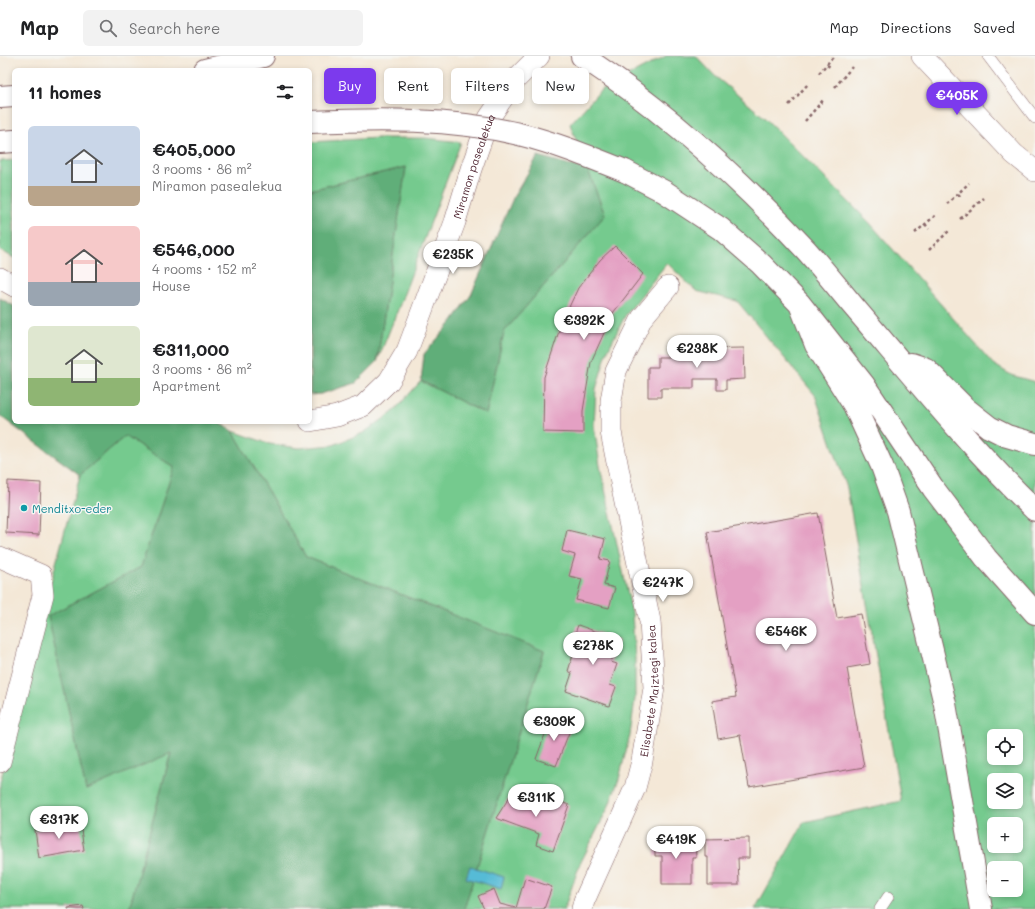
<!DOCTYPE html>
<meta charset="utf-8">
<style>
body{margin:0;font-family:Mali,sans-serif;background:#f2f2f2;color:#202124;height:100vh;display:flex;flex-direction:column;font-size:15px;white-space:nowrap}
*{box-sizing:border-box;margin:0}
p{font-size:13px;color:#757577}
.icon{flex:none;width:22px;height:22px;fill:none;stroke:currentColor;stroke-width:2;stroke-linecap:round;stroke-linejoin:round}
.map{position:relative;flex:1;overflow:hidden}
.side{position:absolute;left:12px;top:12px;width:300px;height:356px;display:flex;flex-direction:column;background:#fff;border-radius:6px;box-shadow:0 2px 6px #0003}
.side>*{flex:none}
.guide{position:absolute;left:324px;top:12px;width:380px;height:36px;display:flex;gap:8px}
.tools{position:absolute;left:987px;top:673px;display:grid;gap:8px}
.tools a{display:grid;place-items:center;width:36px;height:36px;border-radius:6px;background:#fff;box-shadow:0 2px 6px #0003;font-size:20px}
.price{position:absolute;translate:-50% -34px;padding:0 9px;border-radius:14px;background:#fff;color:#222;font-size:13px;line-height:26px;filter:drop-shadow(0 1px 2px #0008)}
.price::after{content:'';position:absolute;left:50%;top:24px;width:12px;height:9px;margin-left:-6px;background:inherit;clip-path:polygon(0 0,100% 0,50% 100%)}
.price.current{background:#7c3aed;color:#fff}
ul{padding:0;list-style:none}
li{display:flex;align-items:center;gap:12px;height:100px;padding:0 16px}
li span{display:grid;place-items:center;flex:none;width:112px;height:80px;border-radius:6px;color:#555}
li>.icon{margin-inline-start:auto}
span .icon{width:48px;height:48px;fill:#fffc;stroke-width:1}
li b{font-size:17px}
h2{display:flex;justify-content:space-between;align-items:center;height:48px;padding:0 16px;font-size:17px}
.pill{padding:0 14px;border-radius:6px;background:#fff;box-shadow:0 2px 6px #0003;font-size:14px;line-height:36px}
.pill.current{background:#7c3aed;color:#fff}
header{display:flex;align-items:center;gap:24px;box-sizing:border-box;height:56px;padding:0 20px;background:#fff;border-bottom:1px solid #e0e0e0}
header strong{font-size:19px}
nav{display:flex;gap:22px;margin-inline-start:auto;font-size:14px}
.search{width:280px;height:36px;background:#f2f2f2;display:flex;align-items:center;gap:10px;box-sizing:border-box;padding:0 14px;border-radius:6px;color:#757577;font-size:15px}
.map>svg:first-child{display:block}
.green{fill:#75ca8e;stroke:#60745c;fill-rule:evenodd}
.forest{fill:#60ae79;stroke:#556652}
.water{fill:#57bbd6;stroke:#506d80}
.building{fill:#e4a0c3}
.lines{fill:none;stroke-linecap:round;stroke-linejoin:round}
.lane-casing{stroke:#866567;stroke-width:12}
.street-casing{stroke:#866567;stroke-width:22}
.highway-casing{stroke:#866567;stroke-width:24}
.path{stroke:#866567;stroke-width:2.5;stroke-dasharray:3 3;stroke-linecap:butt}
.lane{stroke:#fff;stroke-width:11}
.street{stroke:#fff;stroke-width:21}
.highway{stroke:#fff;stroke-width:22}
.highway-bridge-casing{stroke:#866567;stroke-width:24;stroke-linecap:butt}
.highway-bridge{stroke:#fff;stroke-width:22}
.culture-dot{fill:#0f9aa8;stroke:#f6f6f2;stroke-width:1.5}
.labels{text-anchor:middle;dominant-baseline:central;stroke-width:3;stroke-linejoin:round;paint-order:stroke}
.street-label{font-size:11px;fill:#4a1f2b;stroke:#f6f6f2}
.culture-label{font-size:11px;fill:#0d838f;stroke:#f6f6f2;text-anchor:start}
</style>
<header>
<strong>Map</strong>
<div class="search"><svg class="icon" aria-label="search" viewBox="0 0 24 24"><circle cx="10" cy="10" r="6"/><path d="M15 15l6 6"/></svg>Search here</div>
<nav><a>Map</a><a>Directions</a><a>Saved</a></nav>
</header>
<div class="map">
<svg width="1035" height="853" viewBox="0 0 1035 853">
<rect width="100%" height="100%" fill="#f6f6f2"/>
<filter id="ink" filterUnits="userSpaceOnUse"><feTurbulence type="fractalNoise" baseFrequency=".025" numOctaves="2"/><feDisplacementMap in="SourceGraphic" scale="8" xChannelSelector="R" yChannelSelector="G"/><feConvolveMatrix kernelMatrix="1 2 1 2 8 2 1 2 1" color-interpolation-filters="sRGB"/></filter>
<filter id="wash" filterUnits="userSpaceOnUse"><feTurbulence type="fractalNoise" baseFrequency=".012" numOctaves="4" result="noise"/><feDisplacementMap in="SourceGraphic" scale="16" xChannelSelector="R" yChannelSelector="G"/><feGaussianBlur stdDeviation="0.9" result="paint"/><feColorMatrix in="noise" values="0 0 0 0 0 0 0 0 0 0 0 0 0 0 0 0 0 1.4 0 .05"/><feComposite in="paint" operator="in"/></filter>
<g filter="url(#wash)">
<rect width="100%" height="100%" fill="#f4e8d7"/>
<path class="green" d="M666,0H696L715,20L765,62L869,166L993,308L1011,319L1035,326V853H755L804,766L901,745L847,432L815,339L737,245L696,235L667,207L625,260L607,296L596,333L594,369L600,410L632,557L635,602V643L630,679L619,723L608,752L580,808L564,853H464L544,595L306,501L233,375L270,388L299,392L333,389L363,377L392,357L421,325L486,358L504,276L605,159L570,68L601,34ZM994,680H1016V702H994ZM994,724H1016V746H994ZM994,768H1016V790H994ZM994,812H1016V834H994Z
M377,82H426L461,86L399,251L377,306L406,111L310,134V86Z
M14,104V202L0,194V105Z
M125,380L174,411L141,511L48,560L86,734L171,696L129,853H0V727L37,577L80,419Z"/>
<path class="forest" d="M538,100L588,114L605,159L504,276L486,358L421,325L424,298L452,266L471,239L514,140Z
M406,111L377,306L356,327L321,338L310,339V134Z
M0,242L14,250V366H217L233,375L306,501L544,595L464,853H129L171,697L86,734L48,560L141,511L174,411L125,380L80,419L0,360Z"/>
<path class="water" d="M470,810L504,821L501,833L466,822Z"/>
<g id="blocks">
<path class="building" d="M615,190L643,218L613,257L591,306L583,355V377L543,376L544,321L562,266L578,232L600,204Z
M744,292L745,323L726,324V334H717V323H694V332H661V341H648V311H658V301H684V293Z
M8,425L41,427L39,479L6,477Z
M818,457L837,562L861,558L870,608L847,612L864,711L749,731L740,679L718,683L712,645L736,641L707,476Z
M567,474L605,483L600,503L610,505L604,529L615,532L609,552L576,544L582,523L569,520L575,499L562,495Z
M578,569L619,584L611,606L617,608L610,629L616,631L609,650L566,635L572,617L568,615L574,596L569,594Z
M551,662L572,669L556,710L536,703Z
M512,737L546,750L550,742L569,749L553,795L536,789L539,778L496,762Z
M80,767L84,794L39,802L35,774Z
M695,782L696,802H692V828H662V800H655V783Z
M749,782V802H738L739,829H708V801H705V783Z
M525,822L552,831L544,853H484L478,840L494,833L500,848L516,852Z
M83,850L84,853H68V852Z"/>
</g>
</g>
<g filter="url(#ink)">
<use href="#blocks" fill-opacity="0" stroke="#866567" stroke-width="1"/>
<g class="lines">
<defs>
<path id="lane" d="M988,0L1035,62
M880,853L888,841"/>
<g id="street">
<path d="M922,0L1014,98L1035,115"/>
<path d="M0,222L14,230"/>
<path id="s1" d="M310,365L337,360L363,350L389,325L407,295L413,279L455,166L471,113L489,62L515,24L539,0"/>
<path d="M0,501L41,519L43,539L0,706"/>
<path id="s2" d="M582,853L584,845L635,732L642,705L654,632L650,565L623,437L611,376V345L616,315L642,262L668,231"/>
</g>
<path id="highway" d="M582,0C664,54 739,122 806,194C823,213 838,232 854,251C913,320 970,391 1035,454
M205,14L263,0
M0,41L14,40
M0,86L14,85
M625,115L665,136L721,173L761,208L800,248L864,329L933,432L986,502L1035,557
M800,248L816,289L854,349L882,410L898,455L945,648L981,853
M911,308L926,313L966,353L989,371L1007,380L1035,388"/>
</defs>
<use href="#lane" class="lane-casing"/>
<use href="#street" class="street-casing"/>
<use href="#highway" class="highway-casing"/>
<path class="path" d="M827,9L830,11
M819,17L834,0
M835,31L852,11
M789,49L808,28
M805,65L824,43
M958,138L961,141
M947,148L969,127
M960,163L984,142
M925,168L929,173
M915,177L937,158
M929,194L950,174"/>
<use href="#lane" class="lane"/>
<use href="#street" class="street"/>
<use href="#highway" class="highway"/>
<defs>
<path id="highway-bridge" d="M310,66C379,63 450,62 519,78C555,87 590,101 625,115"/>
</defs>
<use href="#highway-bridge" class="highway-bridge-casing"/>
<use href="#highway-bridge" class="highway-bridge"/>
</g>
</g>
<circle class="culture-dot" cx="24" cy="452" r="4"/>
<g class="labels">
<g class="street-label">
<text stroke="none"><textPath href="#s1" startOffset="323">Miramon pasealekua</textPath></text>
<text stroke="none"><textPath href="#s2" startOffset="231">Elisabete Maiztegi kalea</textPath></text>
</g>
<g class="culture-label">
<text x="32" y="452">Menditxo-eder</text>
</g>
</g>
</svg>
<div class="tools">
<a><svg class="icon" aria-label="locate" viewBox="0 0 24 24"><circle cx="12" cy="12" r="6"/><path d="M12 2v4M12 18v4M2 12h4M18 12h4"/></svg></a>
<a><svg class="icon" aria-label="layers" viewBox="0 0 24 24"><path d="M12 4l9 5-9 5-9-5zM3 14l9 5 9-5"/></svg></a>
<a>+</a>
<a>−</a>
</div>
<b class="price current" style="left:957px;top:60px">€405K</b>
<b class="price" style="left:453px;top:219px">€235K</b>
<b class="price" style="left:584px;top:285px">€392K</b>
<b class="price" style="left:697px;top:313px">€238K</b>
<b class="price" style="left:663px;top:547px">€247K</b>
<b class="price" style="left:786px;top:596px">€546K</b>
<b class="price" style="left:593px;top:610px">€278K</b>
<b class="price" style="left:554px;top:686px">€309K</b>
<b class="price" style="left:536px;top:762px">€311K</b>
<b class="price" style="left:59px;top:784px">€317K</b>
<b class="price" style="left:676px;top:804px">€419K</b>
<div class="guide">
<a class="pill current">Buy</a>
<a class="pill">Rent</a>
<a class="pill">Filters</a>
<a class="pill">New</a>
</div>
<section class="side">
<h2>11 homes<svg class="icon" aria-label="filters" viewBox="0 0 24 24"><path d="M4 7h16M4 17h16"/><circle cx="9" cy="7" r="2"/><circle cx="15" cy="17" r="2"/></svg></h2>
<ul>
<li><span style="background:linear-gradient(#c9d6e8 75%,#b9a48a 0)"><svg class="icon" aria-label="home" viewBox="0 0 24 24"><path d="M3 11l9-7 9 7M6 9v11h12V9"/></svg></span><div><b>€405,000</b><p>3 rooms · 86 m²</p><p>Miramon pasealekua</p></div></li>
<li><span style="background:linear-gradient(#f6c9c9 70%,#9aa5b1 0)"><svg class="icon" aria-label="home" viewBox="0 0 24 24"><path d="M3 11l9-7 9 7M6 9v11h12V9"/></svg></span><div><b>€546,000</b><p>4 rooms · 152 m²</p><p>House</p></div></li>
<li><span style="background:linear-gradient(#dfe7d0 65%,#8fb573 0)"><svg class="icon" aria-label="home" viewBox="0 0 24 24"><path d="M3 11l9-7 9 7M6 9v11h12V9"/></svg></span><div><b>€311,000</b><p>3 rooms · 86 m²</p><p>Apartment</p></div></li>
</ul>
</section>
</div>
